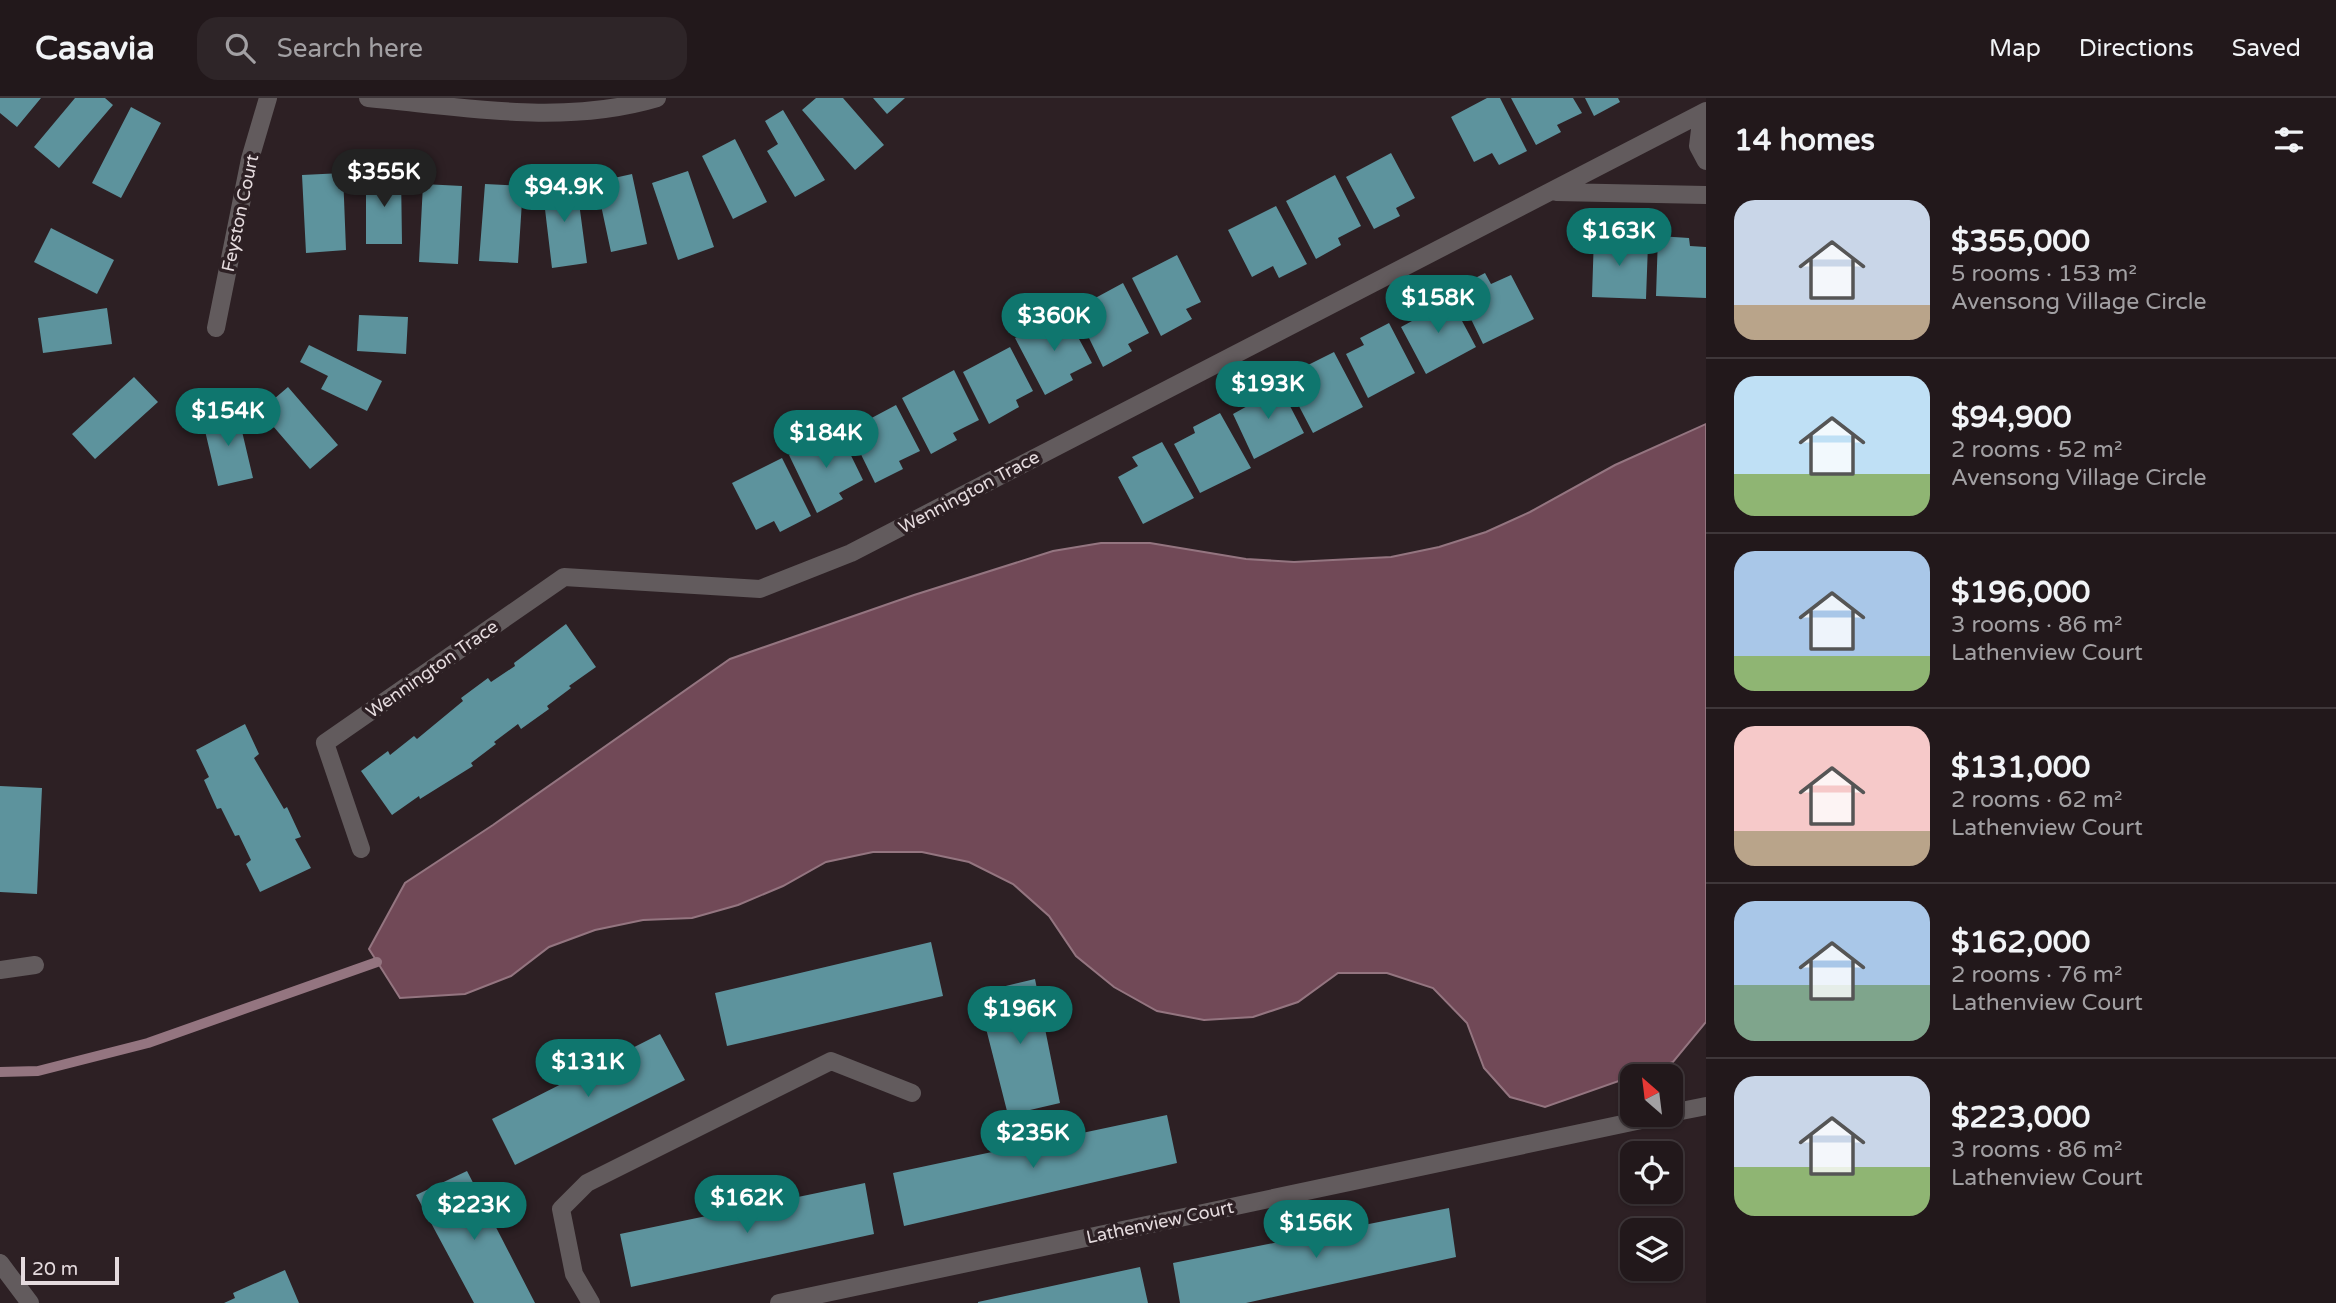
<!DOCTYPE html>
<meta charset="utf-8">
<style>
body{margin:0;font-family:"Varela Round",sans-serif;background:#2e2528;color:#f1f3f6;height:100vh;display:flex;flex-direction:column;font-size:26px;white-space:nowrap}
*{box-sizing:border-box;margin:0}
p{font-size:23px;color:#a2a0a3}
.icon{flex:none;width:38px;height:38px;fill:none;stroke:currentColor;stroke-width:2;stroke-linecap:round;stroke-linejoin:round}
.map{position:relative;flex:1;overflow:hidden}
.sheet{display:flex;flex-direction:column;background:#22181b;width:630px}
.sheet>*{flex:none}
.needle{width:46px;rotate:332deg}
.fabs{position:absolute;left:1620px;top:966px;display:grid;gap:14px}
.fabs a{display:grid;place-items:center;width:63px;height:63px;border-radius:14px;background:#22181b;box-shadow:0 2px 5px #0004,0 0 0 2px #3f373a;font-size:35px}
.scale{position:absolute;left:21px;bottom:18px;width:98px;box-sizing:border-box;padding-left:7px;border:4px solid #e5dbde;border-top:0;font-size:19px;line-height:24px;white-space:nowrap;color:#e5dbde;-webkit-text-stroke:5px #2d2024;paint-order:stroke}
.price{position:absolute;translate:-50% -60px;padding:0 16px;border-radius:24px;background:#0f766e;color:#fff;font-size:23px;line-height:46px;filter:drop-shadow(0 2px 4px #0008)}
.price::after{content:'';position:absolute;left:50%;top:42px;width:21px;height:16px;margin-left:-10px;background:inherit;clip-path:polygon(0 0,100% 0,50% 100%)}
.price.on{background:#222;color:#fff}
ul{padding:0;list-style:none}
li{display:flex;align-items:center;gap:21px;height:175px;padding:0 28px}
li+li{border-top:2px solid #3f373a}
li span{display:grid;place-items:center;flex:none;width:196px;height:140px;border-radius:21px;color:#555}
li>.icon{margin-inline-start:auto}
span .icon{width:84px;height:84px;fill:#fffc;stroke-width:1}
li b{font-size:30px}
h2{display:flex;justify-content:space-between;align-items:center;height:84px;padding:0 28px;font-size:30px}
header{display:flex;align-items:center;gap:42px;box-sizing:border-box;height:98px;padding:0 35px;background:#22181b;border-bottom:2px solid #3f373a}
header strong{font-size:33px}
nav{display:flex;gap:38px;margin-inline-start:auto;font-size:24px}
.search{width:490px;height:63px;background:#2e2528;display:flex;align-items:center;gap:18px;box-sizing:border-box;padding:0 24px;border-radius:21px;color:#a2a0a3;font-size:26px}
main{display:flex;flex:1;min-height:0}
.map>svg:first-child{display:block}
.water{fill:#714957;stroke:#947580;stroke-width:2}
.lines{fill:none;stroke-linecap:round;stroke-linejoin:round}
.stream{stroke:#947580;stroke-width:10}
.building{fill:#5d939d}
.minor{stroke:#625b5d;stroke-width:18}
.labels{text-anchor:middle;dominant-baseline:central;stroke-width:7;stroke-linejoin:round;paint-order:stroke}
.street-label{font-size:18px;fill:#e5dbde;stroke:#2d2024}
</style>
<header>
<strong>Casavia</strong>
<div class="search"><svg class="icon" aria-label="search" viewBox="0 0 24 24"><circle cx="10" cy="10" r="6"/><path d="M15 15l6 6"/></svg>Search here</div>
<nav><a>Map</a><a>Directions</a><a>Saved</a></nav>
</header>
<main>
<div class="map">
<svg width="1706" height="1205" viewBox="0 0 1706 1205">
<rect width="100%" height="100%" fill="#2d2024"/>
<path class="water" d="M1706,326V924L1673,964L1545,1009L1510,999L1484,970L1467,925L1433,890L1387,875H1338L1298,904L1253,919L1204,922L1157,913L1114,889L1076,858L1049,818L1013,786L969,764L922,754H873L826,764L783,788L738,807L692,820L643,822L595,832L549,849L511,878L465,896L400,900L369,851L405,785L493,727L730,561L914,497L1053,453L1101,445H1150L1246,461L1294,464L1391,459L1439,449L1486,434L1530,414L1615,367Z"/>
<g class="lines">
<path class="stream" d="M0,974L38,973L148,945L377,864"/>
</g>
<path class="building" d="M0,0H41L17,29L0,15Z
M75,0H105L113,7L59,70L34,49Z
M816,0H843L884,47L855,72L802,12Z
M873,0H905L887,16Z
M1487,0H1500L1527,53L1499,67L1492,55L1474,64L1451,19Z
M1511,0H1573L1582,15L1557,27L1561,34L1536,47Z
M1585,0H1618L1620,4L1594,18Z
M131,9L161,25L121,100L92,85Z
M783,12L825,82L795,99L767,53L778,46L765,23Z
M735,41L767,104L733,121L702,58Z
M1391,55L1415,100L1396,110L1400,118L1374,131L1346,79Z
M688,73L714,149L678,162L652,85Z
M343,75L346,152L306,155L302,77Z
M366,75H401L402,146H366Z
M632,76L647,146L611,154L596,84Z
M1335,77L1361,128L1338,140L1341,147L1316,161L1286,103Z
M576,82L587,165L552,170L542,86Z
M423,86L462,88L458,166L419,164Z
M485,86L523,88L518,165L479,163Z
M1276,108L1307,166L1279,180L1273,168L1252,179L1228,132Z
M51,130L114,162L97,196L34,164Z
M1594,137L1624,138V145L1648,146L1646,201L1592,199Z
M1658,138L1689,140L1690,148L1706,149V200L1656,198Z
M1177,157L1201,204L1186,211L1192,221L1161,238L1132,180Z
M1485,175L1491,186L1511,177L1534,221L1483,246L1456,190Z
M1123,185L1149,235L1128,246L1132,253L1103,269L1075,211Z
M1447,195L1476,249L1426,276L1401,229L1423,217L1420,210Z
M107,210L112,246L43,255L38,220Z
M1065,215L1092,265L1070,276L1073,282L1045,297L1015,240Z
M359,217L408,219L406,256L357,253Z
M1389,225L1415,275L1368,300L1346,256L1364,247L1360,240Z
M309,247L382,283L367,313L321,291L328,278L300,264Z
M1010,249L1033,293L1016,302L1019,309L989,326L963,274Z
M1334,254L1363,309L1313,335L1289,289L1310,276L1306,268Z
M954,272L979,322L953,335L957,342L931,356L902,300Z
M134,279L158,304L95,361L72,336Z
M1277,283L1304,335L1254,361L1233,316L1251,306L1247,299Z
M288,289L338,347L310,371L260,313Z
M896,307L920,353L899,363L903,371L875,385L849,332Z
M237,312L253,380L218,388L202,320Z
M1220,315L1251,370L1200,395L1174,346L1195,335L1193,329Z
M838,331L863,382L839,395L843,401L817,415L789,357Z
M1162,344L1194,400L1143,426L1118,379L1138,368L1132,359Z
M782,360L811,418L780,434L774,423L756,432L732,385Z
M566,526L596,569L569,588L571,590L547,608L549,611L521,631L518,626L494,644L496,646L471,665L473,668L420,701L419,698L392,717L361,673L388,653L390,657L414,638L417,641L463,603L461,600L488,580L491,584L515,568L514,565Z
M245,626L259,656L254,660L284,711L287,709L301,739L295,741L311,770L260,794L246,766L251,762L239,737L235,738L221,710L217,711L204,682L209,679L196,652Z
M0,688L42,690L37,796L0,794Z
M931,844L943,898L727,948L715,895Z
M1035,881L1060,1005L1008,1017L977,895Z
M660,936L685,982L515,1067L492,1021Z
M1167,1017L1177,1065L904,1128L893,1075Z
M467,1073L535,1205H474L416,1097Z
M865,1085L874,1136L631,1189L620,1136Z
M1449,1110L1456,1159L1246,1205H1180L1173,1165Z
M1140,1169L1148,1205H978V1204Z
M285,1172L299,1205H224L235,1200L233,1195Z"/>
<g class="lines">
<path class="minor" d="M368,0C464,9 563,28 657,0
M1702,15L1698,48L1706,63
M1556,94L1706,97
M216,230L250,61L268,0
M361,751L325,645L564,479L760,491L851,455L1706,13
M0,872L35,867
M1671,1015L1706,1008
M0,1165L30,1205
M591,1205L574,1176L561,1111L587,1085L831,963L912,995
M779,1205L1665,1017"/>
</g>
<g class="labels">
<g class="street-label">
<text transform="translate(240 115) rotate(-78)">Feyston Court</text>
<text transform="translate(969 394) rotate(-28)">Wennington Trace</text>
<text transform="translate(432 571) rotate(-35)">Wennington Trace</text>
<text transform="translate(1160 1124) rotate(-12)">Lathenview Court</text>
</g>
</g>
</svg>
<div class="fabs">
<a><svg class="needle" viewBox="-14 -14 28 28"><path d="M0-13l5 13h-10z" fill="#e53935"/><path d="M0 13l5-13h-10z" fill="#a2a0a3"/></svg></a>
<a><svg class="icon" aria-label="locate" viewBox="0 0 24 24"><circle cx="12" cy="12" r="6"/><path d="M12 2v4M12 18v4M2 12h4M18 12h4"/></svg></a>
<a><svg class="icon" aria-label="layers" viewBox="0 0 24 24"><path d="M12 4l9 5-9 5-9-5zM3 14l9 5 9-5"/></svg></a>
</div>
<div class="scale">20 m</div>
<b class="price on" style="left:384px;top:111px">$355K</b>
<b class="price" style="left:564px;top:126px">$94.9K</b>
<b class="price" style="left:1619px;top:170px">$163K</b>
<b class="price" style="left:1438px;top:237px">$158K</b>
<b class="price" style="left:1054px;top:255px">$360K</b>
<b class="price" style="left:1268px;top:323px">$193K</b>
<b class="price" style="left:228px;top:350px">$154K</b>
<b class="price" style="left:826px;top:372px">$184K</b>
<b class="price" style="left:1020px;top:948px">$196K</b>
<b class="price" style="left:588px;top:1001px">$131K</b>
<b class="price" style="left:1033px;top:1072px">$235K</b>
<b class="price" style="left:747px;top:1137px">$162K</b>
<b class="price" style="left:474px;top:1144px">$223K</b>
<b class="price" style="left:1316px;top:1162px">$156K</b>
</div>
<section class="sheet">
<h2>14 homes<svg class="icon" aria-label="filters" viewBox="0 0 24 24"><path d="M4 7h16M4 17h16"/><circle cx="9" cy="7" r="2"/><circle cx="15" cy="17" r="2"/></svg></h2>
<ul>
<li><span style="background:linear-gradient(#c9d6e8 75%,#b9a48a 0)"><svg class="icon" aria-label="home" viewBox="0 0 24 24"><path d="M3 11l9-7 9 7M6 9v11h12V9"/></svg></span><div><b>$355,000</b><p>5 rooms · 153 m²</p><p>Avensong Village Circle</p></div></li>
<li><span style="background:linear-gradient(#bfe0f5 70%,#8fb573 0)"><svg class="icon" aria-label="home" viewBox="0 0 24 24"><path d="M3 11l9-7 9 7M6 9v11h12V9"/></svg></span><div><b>$94,900</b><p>2 rooms · 52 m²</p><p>Avensong Village Circle</p></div></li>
<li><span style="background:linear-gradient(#a9c7e8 75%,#8fb573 0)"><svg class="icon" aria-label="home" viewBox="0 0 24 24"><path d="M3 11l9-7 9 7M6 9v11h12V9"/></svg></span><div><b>$196,000</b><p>3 rooms · 86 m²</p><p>Lathenview Court</p></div></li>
<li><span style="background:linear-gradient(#f6c9c9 75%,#b9a48a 0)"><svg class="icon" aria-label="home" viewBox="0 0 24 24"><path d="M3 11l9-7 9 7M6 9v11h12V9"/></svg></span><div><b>$131,000</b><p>2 rooms · 62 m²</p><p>Lathenview Court</p></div></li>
<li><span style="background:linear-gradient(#a9c7e8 60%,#7fa58c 0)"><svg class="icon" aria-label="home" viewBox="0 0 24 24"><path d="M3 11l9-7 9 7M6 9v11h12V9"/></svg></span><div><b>$162,000</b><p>2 rooms · 76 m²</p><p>Lathenview Court</p></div></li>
<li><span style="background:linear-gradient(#c9d6e8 65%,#8fb573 0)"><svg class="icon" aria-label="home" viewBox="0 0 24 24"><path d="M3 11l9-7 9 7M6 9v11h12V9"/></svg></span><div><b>$223,000</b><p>3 rooms · 86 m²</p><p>Lathenview Court</p></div></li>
</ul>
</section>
</main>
